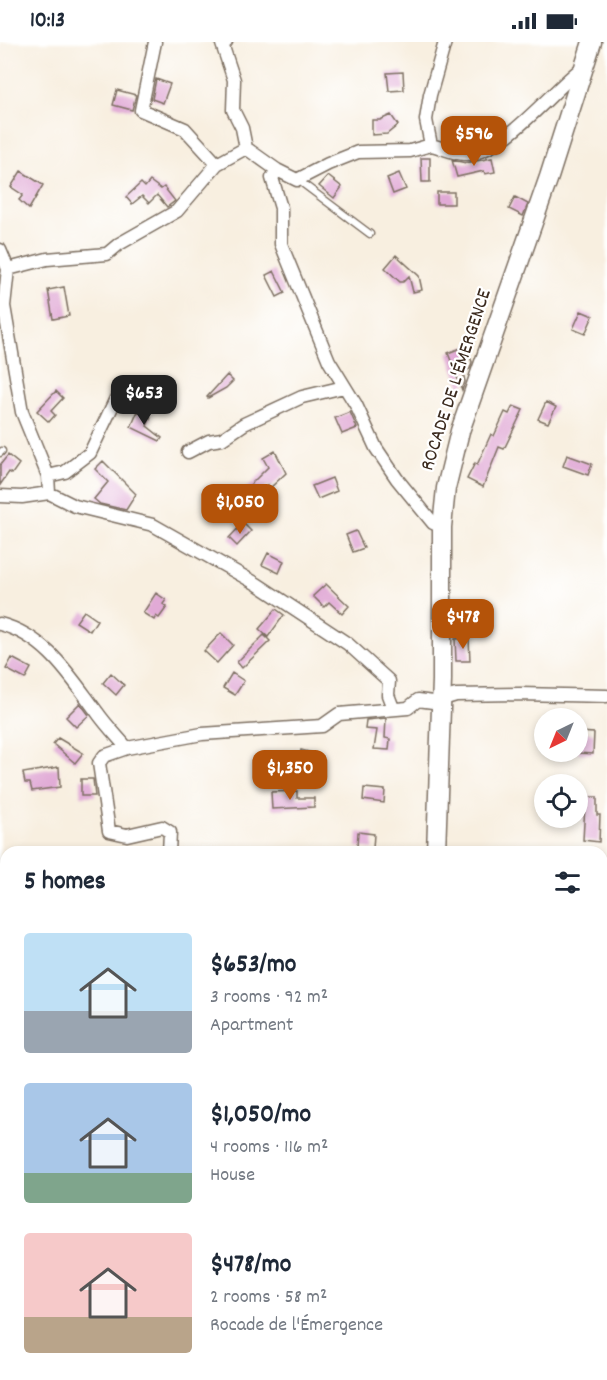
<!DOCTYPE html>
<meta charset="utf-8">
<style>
body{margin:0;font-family:Dekko,sans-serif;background:#f2f2f3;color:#1f2937;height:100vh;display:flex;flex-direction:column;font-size:22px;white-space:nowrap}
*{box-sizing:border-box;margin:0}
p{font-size:20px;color:#747a83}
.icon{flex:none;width:33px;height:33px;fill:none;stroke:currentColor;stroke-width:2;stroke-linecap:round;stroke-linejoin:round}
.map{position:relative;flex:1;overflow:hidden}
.details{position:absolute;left:0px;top:804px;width:608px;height:534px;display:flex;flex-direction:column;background:#fff;border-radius:18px 18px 0 0;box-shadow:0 3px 9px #0003}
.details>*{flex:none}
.needle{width:39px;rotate:223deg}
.buttons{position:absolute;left:534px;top:666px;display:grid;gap:12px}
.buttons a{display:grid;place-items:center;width:54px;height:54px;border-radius:50%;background:#fff;box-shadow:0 3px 9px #0003;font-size:30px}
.price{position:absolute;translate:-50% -51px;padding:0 14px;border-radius:12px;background:#b45309;color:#fff;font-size:20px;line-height:39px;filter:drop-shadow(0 2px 3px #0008)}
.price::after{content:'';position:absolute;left:50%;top:36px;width:18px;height:14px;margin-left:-9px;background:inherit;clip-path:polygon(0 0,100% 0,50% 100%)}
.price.current{background:#222;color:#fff}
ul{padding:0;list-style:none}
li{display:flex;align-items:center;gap:18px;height:150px;padding:0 24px}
li span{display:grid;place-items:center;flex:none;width:168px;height:120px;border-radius:6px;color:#555}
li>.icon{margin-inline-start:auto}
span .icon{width:72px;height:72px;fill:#fffc;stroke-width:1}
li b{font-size:26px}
h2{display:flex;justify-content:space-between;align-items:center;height:72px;padding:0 24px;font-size:26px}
.status{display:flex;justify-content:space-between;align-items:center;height:42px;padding:0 30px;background:#fff;direction:ltr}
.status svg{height:16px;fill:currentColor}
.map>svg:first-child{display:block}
.building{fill:#e1aad6}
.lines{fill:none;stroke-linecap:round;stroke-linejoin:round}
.lane-casing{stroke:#7d6f62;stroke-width:9}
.street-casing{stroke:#7d6f62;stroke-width:15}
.secondary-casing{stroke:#7d6f62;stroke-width:21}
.lane{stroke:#fff;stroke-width:6}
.street{stroke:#fff;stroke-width:12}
.secondary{stroke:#fff;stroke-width:18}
.labels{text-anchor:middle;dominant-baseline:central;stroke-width:4.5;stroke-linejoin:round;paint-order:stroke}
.street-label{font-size:20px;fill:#3b2a1e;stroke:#fff}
</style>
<div class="status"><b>10:13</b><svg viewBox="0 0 49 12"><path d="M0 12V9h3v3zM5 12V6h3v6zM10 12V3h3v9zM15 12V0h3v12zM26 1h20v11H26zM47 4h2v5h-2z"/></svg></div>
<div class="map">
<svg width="607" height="1338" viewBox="0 0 607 1338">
<rect width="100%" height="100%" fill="#fff"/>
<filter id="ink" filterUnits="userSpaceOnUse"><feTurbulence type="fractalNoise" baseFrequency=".0167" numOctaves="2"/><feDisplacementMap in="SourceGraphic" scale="12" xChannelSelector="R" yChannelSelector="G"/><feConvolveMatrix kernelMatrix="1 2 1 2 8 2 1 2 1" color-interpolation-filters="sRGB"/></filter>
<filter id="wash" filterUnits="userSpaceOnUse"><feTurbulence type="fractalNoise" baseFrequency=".008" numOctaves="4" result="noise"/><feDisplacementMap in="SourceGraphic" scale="24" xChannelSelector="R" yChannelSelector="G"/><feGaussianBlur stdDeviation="1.35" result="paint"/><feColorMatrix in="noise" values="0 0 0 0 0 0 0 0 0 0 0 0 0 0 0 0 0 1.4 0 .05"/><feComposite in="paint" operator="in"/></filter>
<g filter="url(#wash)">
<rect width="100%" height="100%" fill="#f8efe0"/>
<g id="blocks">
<path class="building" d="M403,30L404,48L389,49L387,31Z
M156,37L170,42L163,61L152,57Z
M117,48L136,53L132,68L113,63Z
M391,73L398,83L387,92L372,93V78H380Z
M421,116H430V140H422Z
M492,116L495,130L485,132L484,129L457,135L452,118L466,121Z
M21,129L43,143L29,167L19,158L23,153L11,145Z
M399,131L406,147L393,152L387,136Z
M328,134L342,145L334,156L319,144Z
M150,139L161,147L164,145L175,159L167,165L157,153L149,161L142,154L132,162L126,155L141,141L145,145Z
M437,150H454V162H437Z
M515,155L528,162L523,174L509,167Z
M396,213L419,234L422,248L413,250L409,234L403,240H400L385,226Z
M274,229L285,251L277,255L266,233Z
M64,245L69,274L53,277L48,248Z
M581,269L593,274L585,292L573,287Z
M466,304L472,320L470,327L463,329L465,340L462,348L448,311Z
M227,333L233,339L226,346L208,356L207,355Z
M56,349L63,356L51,369L55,373L49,380L37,369Z
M546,360L556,365L548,381L538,377Z
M513,364L523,368L504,407L499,405L483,445L467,437L475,421L477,423L491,392L494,394L505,370L509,372Z
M138,369L151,375L147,384L162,396L160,399L131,385Z
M350,370L357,386L342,392L335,376Z
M275,409L286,431L270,446L268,443L249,465L238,455L268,425L263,416Z
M8,413L19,422L12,432L9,430L0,443V423Z
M567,413L592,422L588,433L563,424Z
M103,419L136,452L126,468L100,462L94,457L108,440L95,427Z
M332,436L337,449L318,457L312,444Z
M243,481L251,489L237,504L229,496Z
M356,489L364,506L353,510L346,493Z
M268,511L284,519L279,531L262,523Z
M326,542L349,564L342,572L329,560L324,565L313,554Z
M156,551L166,558L163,562L167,565L159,576L156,574L154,578L143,571Z
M276,567L284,573L268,595L259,587Z
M84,569L97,578L90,589L76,580Z
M221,591L233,603L217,621L204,609Z
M264,593L270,599L242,626L237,620Z
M469,596L470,619H456L455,597Z
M12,616L31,626L25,637L6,627Z
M111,631L124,643L116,653L103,641Z
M232,631L244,639L235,653L223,646Z
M80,661L89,673L76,685L66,675Z
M386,676L385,696L390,697L389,708L374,707L377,688L365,687L366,678Z
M578,690L594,691L593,712L578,711Z
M58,696L83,711L75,721L53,702Z
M301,708L317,712L313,733L296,729Z
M59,725L60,745L32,749L30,741H25L23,731Z
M81,737H93L95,754H81Z
M364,746L385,748L384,761L363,758Z
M297,749V756H314V765L272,767L271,750Z
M578,755H597V773H600L599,800L583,798L585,763H578Z
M358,790L374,792L373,807L357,805Z"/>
</g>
</g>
<g filter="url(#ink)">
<use href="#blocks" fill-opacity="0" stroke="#7d6f62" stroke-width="1.5"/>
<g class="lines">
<defs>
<path id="lane" d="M298,138L370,192
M0,411L2,409
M602,1302H607"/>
<path id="street" d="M155,0L141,68L185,87L217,122
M226,0L222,2L234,38L233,68L242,86L246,106L277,128L297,138L328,122L358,110L410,109L431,103
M445,0L430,53L426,78L431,103C440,105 458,113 467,112C505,110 551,49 582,26
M277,128L272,136L281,166V202L329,319L356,363L376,406L397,437L433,481L442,485
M0,208L8,227L4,264L22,370L48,434L49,451L75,464L153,483L257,542L348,602L389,639L388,653L393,666
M8,227L47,217L107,212L119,202L177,169L217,122L246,106
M188,410L209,399L222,397L244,382L302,355L344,345
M48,434L65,430L90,411L121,346
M0,454L22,455L49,451
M0,582C46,594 70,634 97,670C106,683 117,694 127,706
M169,810L170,790L162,785L127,793L109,789L99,721L104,714L127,706L202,692L322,684L339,672L408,666L418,658L433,660L456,653L520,652L607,654
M0,1070H6
M0,1140L6,1132
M252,1332V1338
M185,1338L186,1332"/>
<path id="secondary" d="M436,810L442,638V485L446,446L460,389L549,135L592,0
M418,1338L419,1332"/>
</defs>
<use href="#lane" class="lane-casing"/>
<use href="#street" class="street-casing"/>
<use href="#secondary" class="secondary-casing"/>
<use href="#lane" class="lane"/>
<use href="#street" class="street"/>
<use href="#secondary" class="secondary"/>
</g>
</g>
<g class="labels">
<g class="street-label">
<text transform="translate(457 338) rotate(-72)">ROCADE DE L'ÉMERGENCE</text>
</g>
</g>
</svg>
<div class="buttons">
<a><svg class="needle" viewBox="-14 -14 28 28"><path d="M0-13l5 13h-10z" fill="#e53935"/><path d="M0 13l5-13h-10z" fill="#747a83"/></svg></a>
<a><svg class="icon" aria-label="locate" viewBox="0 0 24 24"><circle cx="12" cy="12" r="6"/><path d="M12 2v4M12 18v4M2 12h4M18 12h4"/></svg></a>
</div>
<b class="price" style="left:474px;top:125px">$596</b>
<b class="price current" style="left:144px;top:384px">$653</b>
<b class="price" style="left:240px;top:493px">$1,050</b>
<b class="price" style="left:463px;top:608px">$478</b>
<b class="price" style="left:290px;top:759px">$1,350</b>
<section class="details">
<h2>5 homes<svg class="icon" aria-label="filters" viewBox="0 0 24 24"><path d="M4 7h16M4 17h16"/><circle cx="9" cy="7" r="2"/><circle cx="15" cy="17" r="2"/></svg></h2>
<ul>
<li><span style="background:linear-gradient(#bfe0f5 65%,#9aa5b1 0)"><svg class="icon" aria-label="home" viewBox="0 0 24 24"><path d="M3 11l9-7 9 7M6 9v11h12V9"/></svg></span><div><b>$653/mo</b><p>3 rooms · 92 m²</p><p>Apartment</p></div></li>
<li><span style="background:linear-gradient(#a9c7e8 75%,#7fa58c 0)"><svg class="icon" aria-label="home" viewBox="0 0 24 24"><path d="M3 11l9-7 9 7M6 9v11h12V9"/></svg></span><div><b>$1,050/mo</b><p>4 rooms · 116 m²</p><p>House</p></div></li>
<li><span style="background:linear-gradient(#f6c9c9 70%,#b9a48a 0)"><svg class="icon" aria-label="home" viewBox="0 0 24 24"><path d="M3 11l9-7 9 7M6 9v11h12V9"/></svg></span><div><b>$478/mo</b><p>2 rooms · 58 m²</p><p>Rocade de l'Émergence</p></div></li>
</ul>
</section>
</div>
